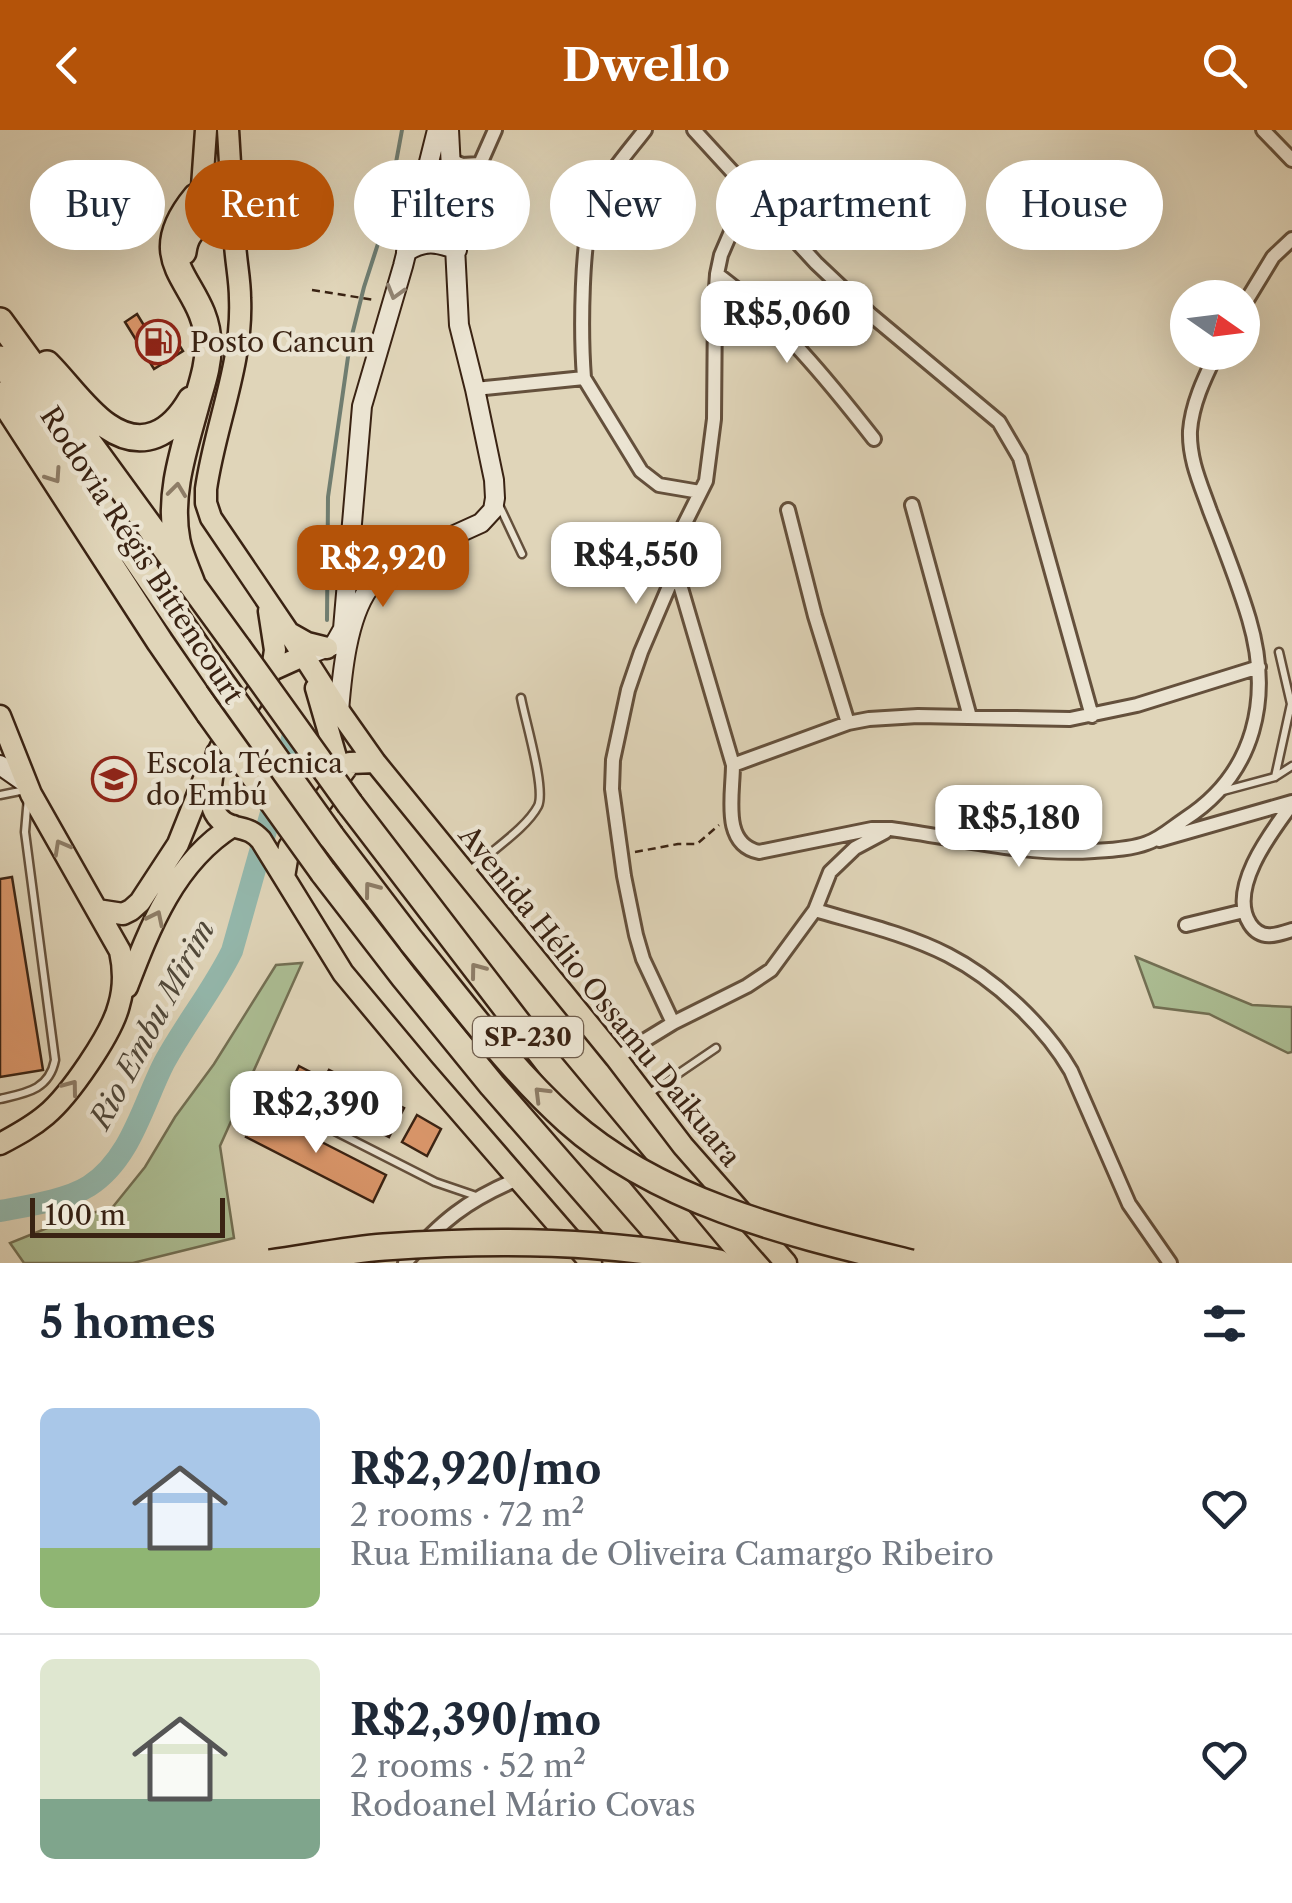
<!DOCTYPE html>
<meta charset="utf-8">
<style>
body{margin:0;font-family:"Libre Caslon Text",serif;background:#f2f2f3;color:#1f2937;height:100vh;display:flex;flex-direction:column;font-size:38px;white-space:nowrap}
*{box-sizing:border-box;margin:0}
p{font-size:32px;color:#747a83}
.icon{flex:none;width:55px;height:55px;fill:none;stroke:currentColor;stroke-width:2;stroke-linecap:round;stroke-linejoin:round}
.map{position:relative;height:1133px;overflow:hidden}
.panel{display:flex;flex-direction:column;background:#fff;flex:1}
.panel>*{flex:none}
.hud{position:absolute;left:30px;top:30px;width:1232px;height:90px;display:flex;gap:20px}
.needle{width:65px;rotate:104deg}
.fabs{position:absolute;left:1170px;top:150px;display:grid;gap:20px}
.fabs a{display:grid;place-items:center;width:90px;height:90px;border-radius:50%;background:#fff;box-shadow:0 10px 40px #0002;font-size:50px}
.scale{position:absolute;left:30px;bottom:25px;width:195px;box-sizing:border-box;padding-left:10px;border:5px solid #3a2313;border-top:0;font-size:28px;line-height:35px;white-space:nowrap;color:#3a2313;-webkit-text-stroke:8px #ebe4d2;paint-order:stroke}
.price{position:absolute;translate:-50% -85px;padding:0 22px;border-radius:20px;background:#fff;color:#222;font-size:32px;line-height:65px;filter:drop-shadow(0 2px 5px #0008)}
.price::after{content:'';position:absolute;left:50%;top:60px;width:30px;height:22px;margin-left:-15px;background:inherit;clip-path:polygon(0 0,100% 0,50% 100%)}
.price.current{background:#b45309;color:#fff}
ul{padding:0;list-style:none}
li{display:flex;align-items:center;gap:30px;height:250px;padding:0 40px}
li+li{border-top:2px solid #e0e1e3}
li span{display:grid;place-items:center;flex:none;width:280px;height:200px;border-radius:15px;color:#555}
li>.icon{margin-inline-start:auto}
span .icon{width:120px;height:120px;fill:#fffc;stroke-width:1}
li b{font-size:42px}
h2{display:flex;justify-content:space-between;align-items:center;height:120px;padding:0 40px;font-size:42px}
.pill{padding:0 35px;border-radius:45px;background:#fff;box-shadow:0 10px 40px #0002;font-size:35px;line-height:90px}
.pill.current{background:#b45309;color:#fff}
header{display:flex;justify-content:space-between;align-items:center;height:130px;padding:0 40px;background:#b45309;color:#fff;font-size:45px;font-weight:700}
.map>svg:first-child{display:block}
.green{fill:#acbe94;stroke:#737054;stroke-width:2.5}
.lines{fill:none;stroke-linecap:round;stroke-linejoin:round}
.stream{stroke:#707d70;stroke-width:4}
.river{stroke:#94b9ae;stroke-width:22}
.building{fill:#db976b;stroke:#3a2313;stroke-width:2.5}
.lane-casing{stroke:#64503c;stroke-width:11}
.street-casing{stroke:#64503c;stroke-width:18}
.secondary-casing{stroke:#3a2313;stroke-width:22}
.primary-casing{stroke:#3a2313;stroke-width:25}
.highway-casing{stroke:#3a2313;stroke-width:30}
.path{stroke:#3a2313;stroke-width:2.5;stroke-dasharray:8 5;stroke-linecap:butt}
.lane{stroke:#ebe4d2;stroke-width:6}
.street{stroke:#ebe4d2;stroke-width:12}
.secondary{stroke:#ebe4d2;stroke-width:18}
.primary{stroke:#e0d5b9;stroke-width:20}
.highway{stroke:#e0d5b9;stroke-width:25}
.highway-bridge-casing{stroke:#3a2313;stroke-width:30;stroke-linecap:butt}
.highway-bridge{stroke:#e0d5b9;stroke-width:25}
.oneway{stroke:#928472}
.oneway2{stroke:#8d7c66}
.labels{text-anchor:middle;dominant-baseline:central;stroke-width:9;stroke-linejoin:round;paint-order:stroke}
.shield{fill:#ebe4d2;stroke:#6f5d4c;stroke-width:2.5}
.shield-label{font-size:25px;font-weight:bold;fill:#3a2313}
.poi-label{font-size:28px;fill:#3a2313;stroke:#ebe4d2;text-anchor:start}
.street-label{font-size:28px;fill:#3a2313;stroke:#ebe4d2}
.water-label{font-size:30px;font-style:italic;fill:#50483a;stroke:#ebe4d2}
</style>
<header><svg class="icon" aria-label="back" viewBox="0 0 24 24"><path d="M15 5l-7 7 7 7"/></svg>Dwello<svg class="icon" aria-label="search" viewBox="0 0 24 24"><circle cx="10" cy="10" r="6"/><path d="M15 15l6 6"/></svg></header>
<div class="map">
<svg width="1292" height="1133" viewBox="0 0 1292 1133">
<rect width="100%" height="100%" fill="#e0d5b9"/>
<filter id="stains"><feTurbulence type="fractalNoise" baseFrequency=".002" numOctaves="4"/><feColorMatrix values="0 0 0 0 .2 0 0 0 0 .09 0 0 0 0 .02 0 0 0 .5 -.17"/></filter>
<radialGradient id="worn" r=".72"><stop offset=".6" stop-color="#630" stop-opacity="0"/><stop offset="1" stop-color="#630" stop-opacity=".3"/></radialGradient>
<path class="green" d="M1136,827L1252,875L1292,877V922L1288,923L1209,884L1154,877Z
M302,833L220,1016L234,1108L133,1133H24L10,1113L72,1088L112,1078L145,1037L175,987L214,934L276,835Z"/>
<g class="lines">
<path class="stream" d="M327,490L328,367L350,213L364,157L385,92L402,0"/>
<path class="river" d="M0,1081C26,1076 67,1070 89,1056C131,1029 143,974 164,933C185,894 213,860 232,821L293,605"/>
</g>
<path class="building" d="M137,184L148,202L165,192L183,221L154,239L125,192Z
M12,747L43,940L0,947V749Z
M299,936L324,949L329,940L404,978L389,1007L289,956Z
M259,980L386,1045L373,1072L246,1007Z
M417,985L441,999L427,1026L402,1012Z"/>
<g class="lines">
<defs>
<path id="lane" d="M499,375L522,424
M1275,647L1291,574L1279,522
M1223,661L1275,647L1292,636
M0,665L25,660
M470,741C489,722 526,699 538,676C546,659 525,590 521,568
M256,961L435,1052L479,1067
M647,965L716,918
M0,969C26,963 49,960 55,930L25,702L28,667"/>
<path id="street" d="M694,0L816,133L871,185L999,292L1020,328L1092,586
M1263,0L1292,30
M451,30L462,35L480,34
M459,113L480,34L495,0
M717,144C779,190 827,249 874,309
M1242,178L1273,127L1292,109
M1217,222C1205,247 1192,273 1190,301C1189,330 1201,355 1210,381C1224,417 1238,452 1249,489C1272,567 1256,643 1185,689C1173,697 1160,709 1147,713C1132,719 1110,720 1094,721C1026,726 958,708 891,699H872L759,722C721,714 733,665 733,635L848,593L869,589L918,586L1070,589L1137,575L1259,537
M584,248C581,208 580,104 596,70C608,44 628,22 645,0
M475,259L584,248L641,341L659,355L700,362
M912,375L970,587
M788,380L815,486L848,593
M676,441L733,635
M1292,674C1272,701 1227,759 1250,794C1261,811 1277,805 1292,800
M1159,710L1292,672
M815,780C859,793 907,804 948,825C995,849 1045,896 1071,941L1129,1074L1170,1133
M1186,795L1244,781
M673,893L643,829L636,805L624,746L612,659L613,630L628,560L641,522L676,440L682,399L706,351L714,289L715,173L717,144L721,125L749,60
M616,928L673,893L747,856L771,840L815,780L830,742L855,718L885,702
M405,1133C440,1092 467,1070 518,1049"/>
<path id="secondary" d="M406,122C424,110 437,112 457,120
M352,421L355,434L370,439L395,432L481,393L493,380L495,368L494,350L475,259L459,195L449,0
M315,522L334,515L343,499L362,276L403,136L437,0
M339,581C342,544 347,489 369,458C374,450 383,443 391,436
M0,635L27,654"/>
<path id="primary" d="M228,0L232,66
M202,57L206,0
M233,72C230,89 216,96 201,87L195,72C199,52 225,44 232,67C237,81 234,99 235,114C236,132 240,150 240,168C243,234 215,295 206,359V373L211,388L289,503L339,581L375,632L616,928L683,1016L786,1133
M269,481L275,520L272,540
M291,504L307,513L327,518
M316,558L338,634
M0,586L31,664L120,821C124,839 124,858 119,875C112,904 69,966 46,985C32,997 17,1005 0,1014
M220,618L272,540L303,526
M217,623C212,646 200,686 232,696C245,700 251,699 261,710L343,843L423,939L591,1133
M284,747L289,717L350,633L375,632
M97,780L123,784L131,780L140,772L178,714L206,644
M127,857C150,797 175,732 233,696"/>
<path id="highway" d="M183,122C185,106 192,97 206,90
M0,191L238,518
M0,229L218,548
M47,234C66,253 85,281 107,296C143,321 172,303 191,270
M0,265L160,512L209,583
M192,454C187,440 180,426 177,411C168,365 184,319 196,275C201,256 209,235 208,215C208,152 139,136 196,67
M350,674L550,935L715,1133
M331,706L412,812
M323,742L404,847L492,955L644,1129"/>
</defs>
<use href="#lane" class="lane-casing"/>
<use href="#street" class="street-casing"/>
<use href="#secondary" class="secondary-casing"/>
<use href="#primary" class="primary-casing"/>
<use href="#highway" class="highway-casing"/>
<path class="path" d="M312,160L375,170
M635,722L678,714H697L719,695"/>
<use href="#lane" class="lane"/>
<use href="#street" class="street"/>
<use href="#secondary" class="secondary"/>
<use href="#primary" class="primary"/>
<use href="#highway" class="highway"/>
<defs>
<path id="highway-bridge" d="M238,518L350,674
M218,548L331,706
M209,583L323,742
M412,812C462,873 509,938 568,991C661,1074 793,1104 911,1133
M270,1133C307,1128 346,1120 384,1117C496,1109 609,1110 719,1133"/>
</defs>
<use href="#highway-bridge" class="highway-bridge-casing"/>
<use href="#highway-bridge" class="highway-bridge"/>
</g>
<defs><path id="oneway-chevron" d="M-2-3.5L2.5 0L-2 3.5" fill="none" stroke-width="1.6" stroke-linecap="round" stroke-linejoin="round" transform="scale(2.5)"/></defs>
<use class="oneway" href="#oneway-chevron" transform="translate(395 162) rotate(106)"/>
<g class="oneway2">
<use href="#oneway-chevron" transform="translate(54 346) rotate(56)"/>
<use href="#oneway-chevron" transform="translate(177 360) rotate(-83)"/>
<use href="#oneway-chevron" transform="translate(61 717) rotate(-119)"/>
<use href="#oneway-chevron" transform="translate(371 759) rotate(-127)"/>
<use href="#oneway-chevron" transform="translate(156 788) rotate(-64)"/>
<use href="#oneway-chevron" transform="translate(477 840) rotate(-127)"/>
<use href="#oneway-chevron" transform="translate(71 957) rotate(-53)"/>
<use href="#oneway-chevron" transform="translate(541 964) rotate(-135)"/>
</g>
<defs>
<symbol id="fuel-ring" viewBox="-11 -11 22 22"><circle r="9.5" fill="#ebe4d2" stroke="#8f2418" stroke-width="1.5"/><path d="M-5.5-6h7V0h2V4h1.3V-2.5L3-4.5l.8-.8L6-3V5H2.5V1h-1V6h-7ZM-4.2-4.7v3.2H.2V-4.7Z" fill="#8f2418"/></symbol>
<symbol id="university-ring" viewBox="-11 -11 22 22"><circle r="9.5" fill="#ebe4d2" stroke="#8f2418" stroke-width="1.5"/><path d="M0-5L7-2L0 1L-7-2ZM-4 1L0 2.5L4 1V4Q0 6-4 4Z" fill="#8f2418"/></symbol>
</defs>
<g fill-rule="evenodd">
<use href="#fuel-ring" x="133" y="187" width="50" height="50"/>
<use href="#university-ring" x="89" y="624" width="50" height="50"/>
</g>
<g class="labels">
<rect class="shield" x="473" y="887" width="110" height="40" rx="8"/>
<g class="shield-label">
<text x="528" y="907">SP-230</text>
</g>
<g class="poi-label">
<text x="190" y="212">Posto Cancun</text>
<text x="146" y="633">Escola Técnica<tspan x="146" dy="32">do Embú</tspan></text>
</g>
<g class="street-label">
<text transform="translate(142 425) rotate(57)">Rodovia Régis Bittencourt</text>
<text transform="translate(600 866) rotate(51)">Avenida Hélio Ossamu Daikuara</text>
</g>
<g class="water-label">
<text transform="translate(152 894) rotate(-62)">Rio Embu Mirim</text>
</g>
</g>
<rect width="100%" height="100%" filter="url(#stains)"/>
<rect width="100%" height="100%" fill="url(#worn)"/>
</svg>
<div class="fabs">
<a><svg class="needle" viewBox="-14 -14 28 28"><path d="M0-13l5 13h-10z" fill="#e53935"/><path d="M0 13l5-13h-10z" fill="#747a83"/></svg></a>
</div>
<div class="scale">100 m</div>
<b class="price" style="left:787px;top:236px">R$5,060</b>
<b class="price" style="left:636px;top:477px">R$4,550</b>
<b class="price current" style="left:383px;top:480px">R$2,920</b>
<b class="price" style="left:1019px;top:740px">R$5,180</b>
<b class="price" style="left:316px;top:1026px">R$2,390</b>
<div class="hud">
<a class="pill">Buy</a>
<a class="pill current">Rent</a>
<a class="pill">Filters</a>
<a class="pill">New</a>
<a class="pill">Apartment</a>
<a class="pill">House</a>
</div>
</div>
<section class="panel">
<h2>5 homes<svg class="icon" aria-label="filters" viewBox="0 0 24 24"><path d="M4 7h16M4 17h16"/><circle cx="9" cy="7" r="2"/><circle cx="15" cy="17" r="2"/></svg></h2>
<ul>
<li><span style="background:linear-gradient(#a9c7e8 70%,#8fb573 0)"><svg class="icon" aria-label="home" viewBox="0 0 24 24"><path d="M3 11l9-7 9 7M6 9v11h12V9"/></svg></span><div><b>R$2,920/mo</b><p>2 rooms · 72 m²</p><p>Rua Emiliana de Oliveira Camargo Ribeiro</p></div><svg class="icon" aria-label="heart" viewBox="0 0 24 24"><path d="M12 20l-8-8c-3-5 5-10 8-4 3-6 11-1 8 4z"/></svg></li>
<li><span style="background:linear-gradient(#dfe7d0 70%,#7fa58c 0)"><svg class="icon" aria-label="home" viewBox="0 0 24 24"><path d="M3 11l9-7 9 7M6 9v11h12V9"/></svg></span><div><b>R$2,390/mo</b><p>2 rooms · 52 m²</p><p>Rodoanel Mário Covas</p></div><svg class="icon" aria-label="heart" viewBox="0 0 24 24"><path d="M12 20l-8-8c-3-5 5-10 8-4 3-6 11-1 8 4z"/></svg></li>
</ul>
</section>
